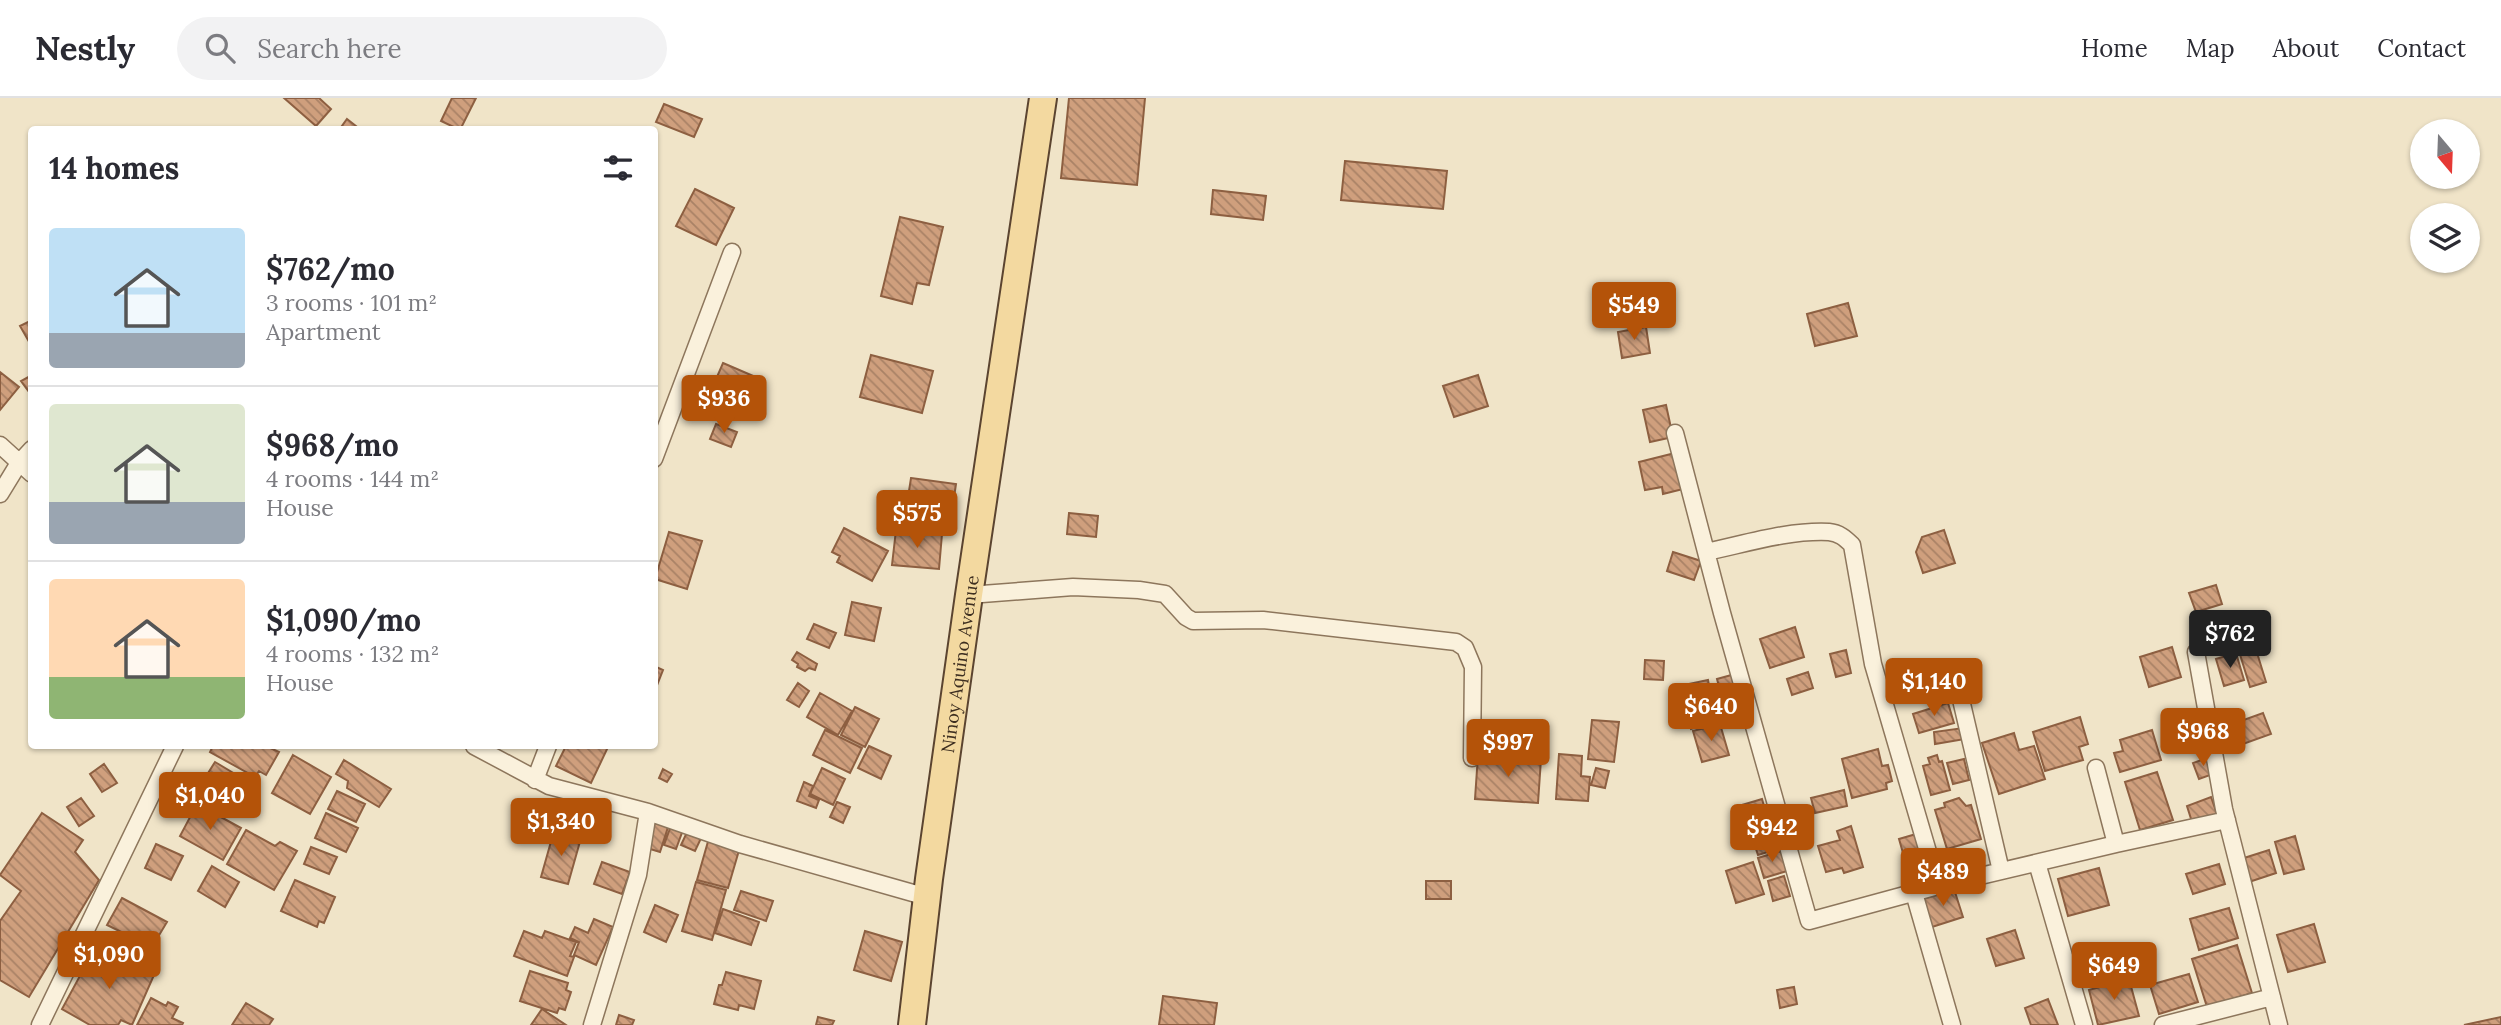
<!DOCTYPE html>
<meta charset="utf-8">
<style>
body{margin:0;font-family:Lora,serif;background:#f2f2f3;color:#2b2b33;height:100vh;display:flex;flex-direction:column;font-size:26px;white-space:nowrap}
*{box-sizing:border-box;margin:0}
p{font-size:23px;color:#7c7c81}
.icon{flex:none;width:38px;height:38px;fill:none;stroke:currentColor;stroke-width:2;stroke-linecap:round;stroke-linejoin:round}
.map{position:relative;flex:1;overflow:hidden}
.panel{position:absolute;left:28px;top:28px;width:630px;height:623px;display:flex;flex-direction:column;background:#fff;border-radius:7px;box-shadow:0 2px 5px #0004}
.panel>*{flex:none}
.needle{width:46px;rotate:161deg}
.controls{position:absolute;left:2410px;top:21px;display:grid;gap:14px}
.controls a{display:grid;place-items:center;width:70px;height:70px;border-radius:50%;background:#fff;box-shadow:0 2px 5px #0004;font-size:35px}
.price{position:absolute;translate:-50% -60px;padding:0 16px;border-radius:7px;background:#b45309;color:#fff;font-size:23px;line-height:46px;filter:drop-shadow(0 2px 4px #0008)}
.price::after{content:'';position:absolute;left:50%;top:42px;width:21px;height:16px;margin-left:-10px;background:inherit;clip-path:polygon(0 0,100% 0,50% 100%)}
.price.on{background:#222;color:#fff}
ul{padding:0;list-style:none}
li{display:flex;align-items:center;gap:21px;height:175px;padding:0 21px}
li+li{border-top:2px solid #e1e1e2}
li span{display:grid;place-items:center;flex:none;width:196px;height:140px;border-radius:7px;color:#555}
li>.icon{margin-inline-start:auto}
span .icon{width:84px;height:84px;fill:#fffc;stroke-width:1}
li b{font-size:30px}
h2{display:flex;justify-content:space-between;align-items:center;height:84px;padding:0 21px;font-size:30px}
header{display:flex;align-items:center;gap:42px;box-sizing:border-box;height:98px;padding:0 35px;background:#fff;border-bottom:2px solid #e1e1e2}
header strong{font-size:33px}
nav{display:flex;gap:38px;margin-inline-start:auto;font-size:24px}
.search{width:490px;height:63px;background:#f2f2f3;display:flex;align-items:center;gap:18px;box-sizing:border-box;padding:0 24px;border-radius:38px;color:#7c7c81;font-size:26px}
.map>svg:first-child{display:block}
.building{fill:url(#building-back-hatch);stroke:#8d5f41;stroke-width:2}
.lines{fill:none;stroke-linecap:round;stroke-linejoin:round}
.street-casing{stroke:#8d765c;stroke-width:19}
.primary-casing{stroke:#5b4430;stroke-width:30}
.street{stroke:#faf1dc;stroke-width:16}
.primary{stroke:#f3d9a0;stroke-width:26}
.labels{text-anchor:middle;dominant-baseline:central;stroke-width:5;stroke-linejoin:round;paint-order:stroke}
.street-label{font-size:18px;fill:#3d2e20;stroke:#f7eed8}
</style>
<header>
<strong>Nestly</strong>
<div class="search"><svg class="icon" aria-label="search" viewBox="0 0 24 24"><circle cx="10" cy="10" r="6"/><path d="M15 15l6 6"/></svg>Search here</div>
<nav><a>Home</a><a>Map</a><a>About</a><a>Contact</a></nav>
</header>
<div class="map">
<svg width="2501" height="927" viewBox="0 0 2501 927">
<defs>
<pattern id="building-back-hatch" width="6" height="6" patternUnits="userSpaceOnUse" patternTransform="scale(1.75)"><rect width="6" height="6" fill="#cf9f7d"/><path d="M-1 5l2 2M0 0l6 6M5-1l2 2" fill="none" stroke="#a98266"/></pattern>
</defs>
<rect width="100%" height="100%" fill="#f0e4c8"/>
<path class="building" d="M284,0H319L331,11L316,28Z
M452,0H476L460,32L441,23Z
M1069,0H1145L1137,87L1061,80Z
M664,6L702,21L694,39L656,24Z
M347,21L361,32H339Z
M1345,63L1447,73L1443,111L1341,102Z
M695,91L734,110L716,147L676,128Z
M1213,92L1266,98L1263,122L1211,116Z
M900,119L943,129L929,187L917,185L912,206L881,198Z
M1848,205L1857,238L1815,248L1807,216Z
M32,222V249L20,228Z
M1646,229L1650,255L1622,260L1618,234Z
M871,257L933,273L922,315L860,299Z
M723,265L765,283L752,313L710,295Z
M0,274L19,289L0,312Z
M32,277V298L21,283Z
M1478,277L1488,308L1454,319L1443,288Z
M1666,307L1673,339L1650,344L1643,312Z
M716,326L737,334L731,349L710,341Z
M1675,355L1683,391L1663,396L1662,389L1645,392L1639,364Z
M911,380L956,386L949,432L904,425Z
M1069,415L1098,418L1096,439L1067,436Z
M844,430L888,453L872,483L837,464L840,458L832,454Z
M896,432L942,436L939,471L892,467Z
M1944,432L1955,465L1923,475L1916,454L1922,439Z
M669,434L702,443L687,491L655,481Z
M1673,454L1701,463L1694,482L1667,473Z
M2216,487L2222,506L2196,514L2189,495Z
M852,504L881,510L874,543L845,537Z
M814,526L836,535L829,550L807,541Z
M1795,529L1804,559L1770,570L1760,541Z
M2254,545L2266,584L2250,589L2238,550Z
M2172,549L2181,579L2149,589L2140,559Z
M1846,552L1851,575L1836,579L1830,556Z
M797,554L817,566L815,572L809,570L805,573L797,569L798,566L792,562Z
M2236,555L2244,582L2224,588L2216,561Z
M1645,562L1664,563L1663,582L1644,581Z
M654,568L663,572L654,595Z
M1808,574L1813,590L1792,597L1787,581Z
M1735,576L1740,595L1722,600L1717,581Z
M1935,578L1940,589L1922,596L1917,584Z
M1708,582L1711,599L1687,603L1684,587Z
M798,585L809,593L799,609L787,602Z
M820,595L852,613L838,637L807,619Z
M1948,605L1954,625L1919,635L1913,616Z
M855,609L879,621L865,649L841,637Z
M1700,611L1706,626L1691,631L1686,617Z
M2263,615L2271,636L2243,646L2235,625Z
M2080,619L2088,646L2079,649L2083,662L2045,673L2033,634Z
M1592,622L1619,624L1614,664L1588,661Z
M2197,625L2201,640L2178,647L2174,633Z
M1720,626L1729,657L1702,664L1693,633Z
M1963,630L1965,641L1935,646L1934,634Z
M825,632L862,650L850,675L813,657Z
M2152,632L2161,662L2120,674L2114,655L2123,653L2120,642Z
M2014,635L2019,652L2034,648L2045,681L1999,696L1982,645Z
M213,648H266L279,654L266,677L259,673L255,679L210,654Z
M566,648H603L608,649L591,685L556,668Z
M869,648L891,658L881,681L858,670Z
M1878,651L1882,668L1888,667L1892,683L1886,685L1887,691L1852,700L1842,661Z
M1559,656L1582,658L1581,678L1590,679L1588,703L1556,701Z
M293,657L331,679L310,716L272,695Z
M1478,657L1541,661L1538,705L1475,701Z
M1937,657L1939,664L1942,663L1950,692L1931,697L1923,668L1930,666L1928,660Z
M2207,660L2213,676L2199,681L2193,665Z
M1964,661L1969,682L1953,686L1947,665Z
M344,662L391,691L379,709L347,690L348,683L336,676Z
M215,664L250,685L230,717L195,696Z
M104,666L117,685L102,694L90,676Z
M822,670L845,681L833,707L810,696Z
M1596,670L1609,673L1605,690L1591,687Z
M663,671L672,676L667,684L659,680Z
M2157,674L2173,722L2140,732L2125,684Z
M804,684L813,688L809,698L819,702L816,710L797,703Z
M1844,692L1847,708L1815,715L1811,700Z
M337,693L365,706L356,724L328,711Z
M2211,699L2217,716L2192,724L2187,708Z
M81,700L94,718L79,728L67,709Z
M1959,700L1966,708L1971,707L1981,741L1947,751L1935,712L1945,709L1944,705Z
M1762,701L1766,715L1746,721L1742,707Z
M837,704L850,709L843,725L830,719Z
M197,706L241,730L223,762L180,738Z
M42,715L83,742L75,754L99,782L29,899L0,882V823L21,793L0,777Z
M326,715L358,730L346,754L315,740Z
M1767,717L1771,730L1751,736L1747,723Z
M656,721L669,726L660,754L647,750Z
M672,725L684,729L676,751L664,747Z
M1851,728L1863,769L1844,775L1842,770L1826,774L1818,748L1840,742L1837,733Z
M689,730L703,736L695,753L681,747Z
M246,732L275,748L280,744L297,753L274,792L227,766Z
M1775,732L1781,750L1758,757L1752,739Z
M554,733L581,740L568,786L541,779Z
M1916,736L1920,750L1903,755L1899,741Z
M2295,738L2304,771L2284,776L2275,744Z
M709,740L740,749L728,790L697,782Z
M156,746L183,758L171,782L145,770Z
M311,749L337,759L329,776L304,766Z
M2269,752L2276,775L2249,784L2241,761Z
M1781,753L1787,773L1764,780L1758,760Z
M602,764L630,774L622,796L594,786Z
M1753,764L1764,796L1736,805L1726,773Z
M2219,766L2225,786L2193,796L2186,776Z
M212,768L239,784L225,809L198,793Z
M2099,770L2109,807L2068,818L2058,781Z
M1784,778L1790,798L1773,803L1768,783Z
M295,782L335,799L324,825L319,823L317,829L281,813Z
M1426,783H1451V801H1426Z
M696,784L726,792L712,842L682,833Z
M1954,791L1963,819L1932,829L1923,801Z
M741,793L773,803L766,823L734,812Z
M122,800L167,824L152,849L107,827Z
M655,807L678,817L666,844L644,834Z
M2229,810L2238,840L2199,852L2190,821Z
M723,811L759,824L751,847L715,835Z
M594,821L613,829L596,867L574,857L579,844L570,840L575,829L588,835Z
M2314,826L2325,864L2288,874L2277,837Z
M2015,832L2024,860L1996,868L1987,841Z
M524,833L542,840L545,833L576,844L570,858L574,859L567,878L514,858Z
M865,833L902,844L891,883L854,872Z
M2237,847L2252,895L2207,909L2192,861Z
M95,850L119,863L122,856L144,866L141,871L154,877L132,927L121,922L118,927H90L62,911Z
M530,873L568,885L566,892L571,894L565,912L559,910L557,915L520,903Z
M726,874L761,883L754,911L739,907L738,912L714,906L719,887H722Z
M2189,876L2198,904L2159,916L2150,887Z
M2129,881L2139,918L2098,927L2089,892Z
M1794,889L1797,906L1780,910L1777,892Z
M1163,898L1217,905L1214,927H1159Z
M151,900L166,908L168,904L178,909L172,920L183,925L182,927H137Z
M2048,901L2058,927H2031L2025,910Z
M246,905L273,921L269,927H232Z
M542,911L566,927H531Z
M619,917L634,922L632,927H616Z
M818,919L834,923L832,927H816Z
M2501,919V927H2464Z"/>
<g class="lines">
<defs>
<path id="street" d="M1675,335L1722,515L1809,823L1938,788L2116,746L2096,670
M0,347L32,376
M654,361L732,154
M0,396L19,365L32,351
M1706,454C1745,446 1788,432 1829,434C1839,435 1845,440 1852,447L1873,566L1938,788
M969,497L1073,489L1139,492L1165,496L1186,519L1193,523L1263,522L1456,544L1465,550L1473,569L1472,660
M2196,554L2224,711L2279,927
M1959,593L2001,773
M474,648L549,688L648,714L740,746L927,799
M535,682L548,648
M2116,746L2227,722
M2037,765L2084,927
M1914,795L1952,927
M40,927L175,648
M592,927L638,777L648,714
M2163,927L2272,899"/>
<g id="primary">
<path id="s1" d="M912,927L929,781L969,497L1043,0"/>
</g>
</defs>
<use href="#street" class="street-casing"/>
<use href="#primary" class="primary-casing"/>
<use href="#street" class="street"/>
<use href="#primary" class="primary"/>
</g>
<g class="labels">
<g class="street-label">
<text stroke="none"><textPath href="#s1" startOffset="364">Ninoy Aquino Avenue</textPath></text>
</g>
</g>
</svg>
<div class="controls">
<a><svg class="needle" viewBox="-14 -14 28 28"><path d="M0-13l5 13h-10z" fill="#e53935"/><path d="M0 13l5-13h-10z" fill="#7c7c81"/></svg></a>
<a><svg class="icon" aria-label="layers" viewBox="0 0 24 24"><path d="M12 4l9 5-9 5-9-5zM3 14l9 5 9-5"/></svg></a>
</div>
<b class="price" style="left:1634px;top:244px">$549</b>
<b class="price" style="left:724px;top:337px">$936</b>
<b class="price" style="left:917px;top:452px">$575</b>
<b class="price on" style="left:2230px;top:572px">$762</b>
<b class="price" style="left:1934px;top:620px">$1,140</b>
<b class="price" style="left:1711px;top:645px">$640</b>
<b class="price" style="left:2203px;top:670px">$968</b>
<b class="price" style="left:1508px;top:681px">$997</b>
<b class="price" style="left:210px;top:734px">$1,040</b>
<b class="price" style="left:561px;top:760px">$1,340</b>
<b class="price" style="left:1772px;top:766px">$942</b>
<b class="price" style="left:1943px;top:810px">$489</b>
<b class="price" style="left:109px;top:893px">$1,090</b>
<b class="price" style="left:2114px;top:904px">$649</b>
<section class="panel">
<h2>14 homes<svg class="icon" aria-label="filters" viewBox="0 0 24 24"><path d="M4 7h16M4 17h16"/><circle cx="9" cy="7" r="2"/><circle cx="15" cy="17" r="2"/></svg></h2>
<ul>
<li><span style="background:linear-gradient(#bfe0f5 75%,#9aa5b1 0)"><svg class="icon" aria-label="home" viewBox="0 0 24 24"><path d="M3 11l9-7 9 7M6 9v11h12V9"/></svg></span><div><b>$762/mo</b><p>3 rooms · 101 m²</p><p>Apartment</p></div></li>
<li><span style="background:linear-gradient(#dfe7d0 70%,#9aa5b1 0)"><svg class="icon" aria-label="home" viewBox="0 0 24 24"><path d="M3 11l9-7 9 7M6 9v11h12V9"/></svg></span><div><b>$968/mo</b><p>4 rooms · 144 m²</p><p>House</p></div></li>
<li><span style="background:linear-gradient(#ffd9b3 70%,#8fb573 0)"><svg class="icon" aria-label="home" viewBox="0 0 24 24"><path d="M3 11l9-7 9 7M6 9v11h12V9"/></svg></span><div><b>$1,090/mo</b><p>4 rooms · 132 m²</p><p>House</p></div></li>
</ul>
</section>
</div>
